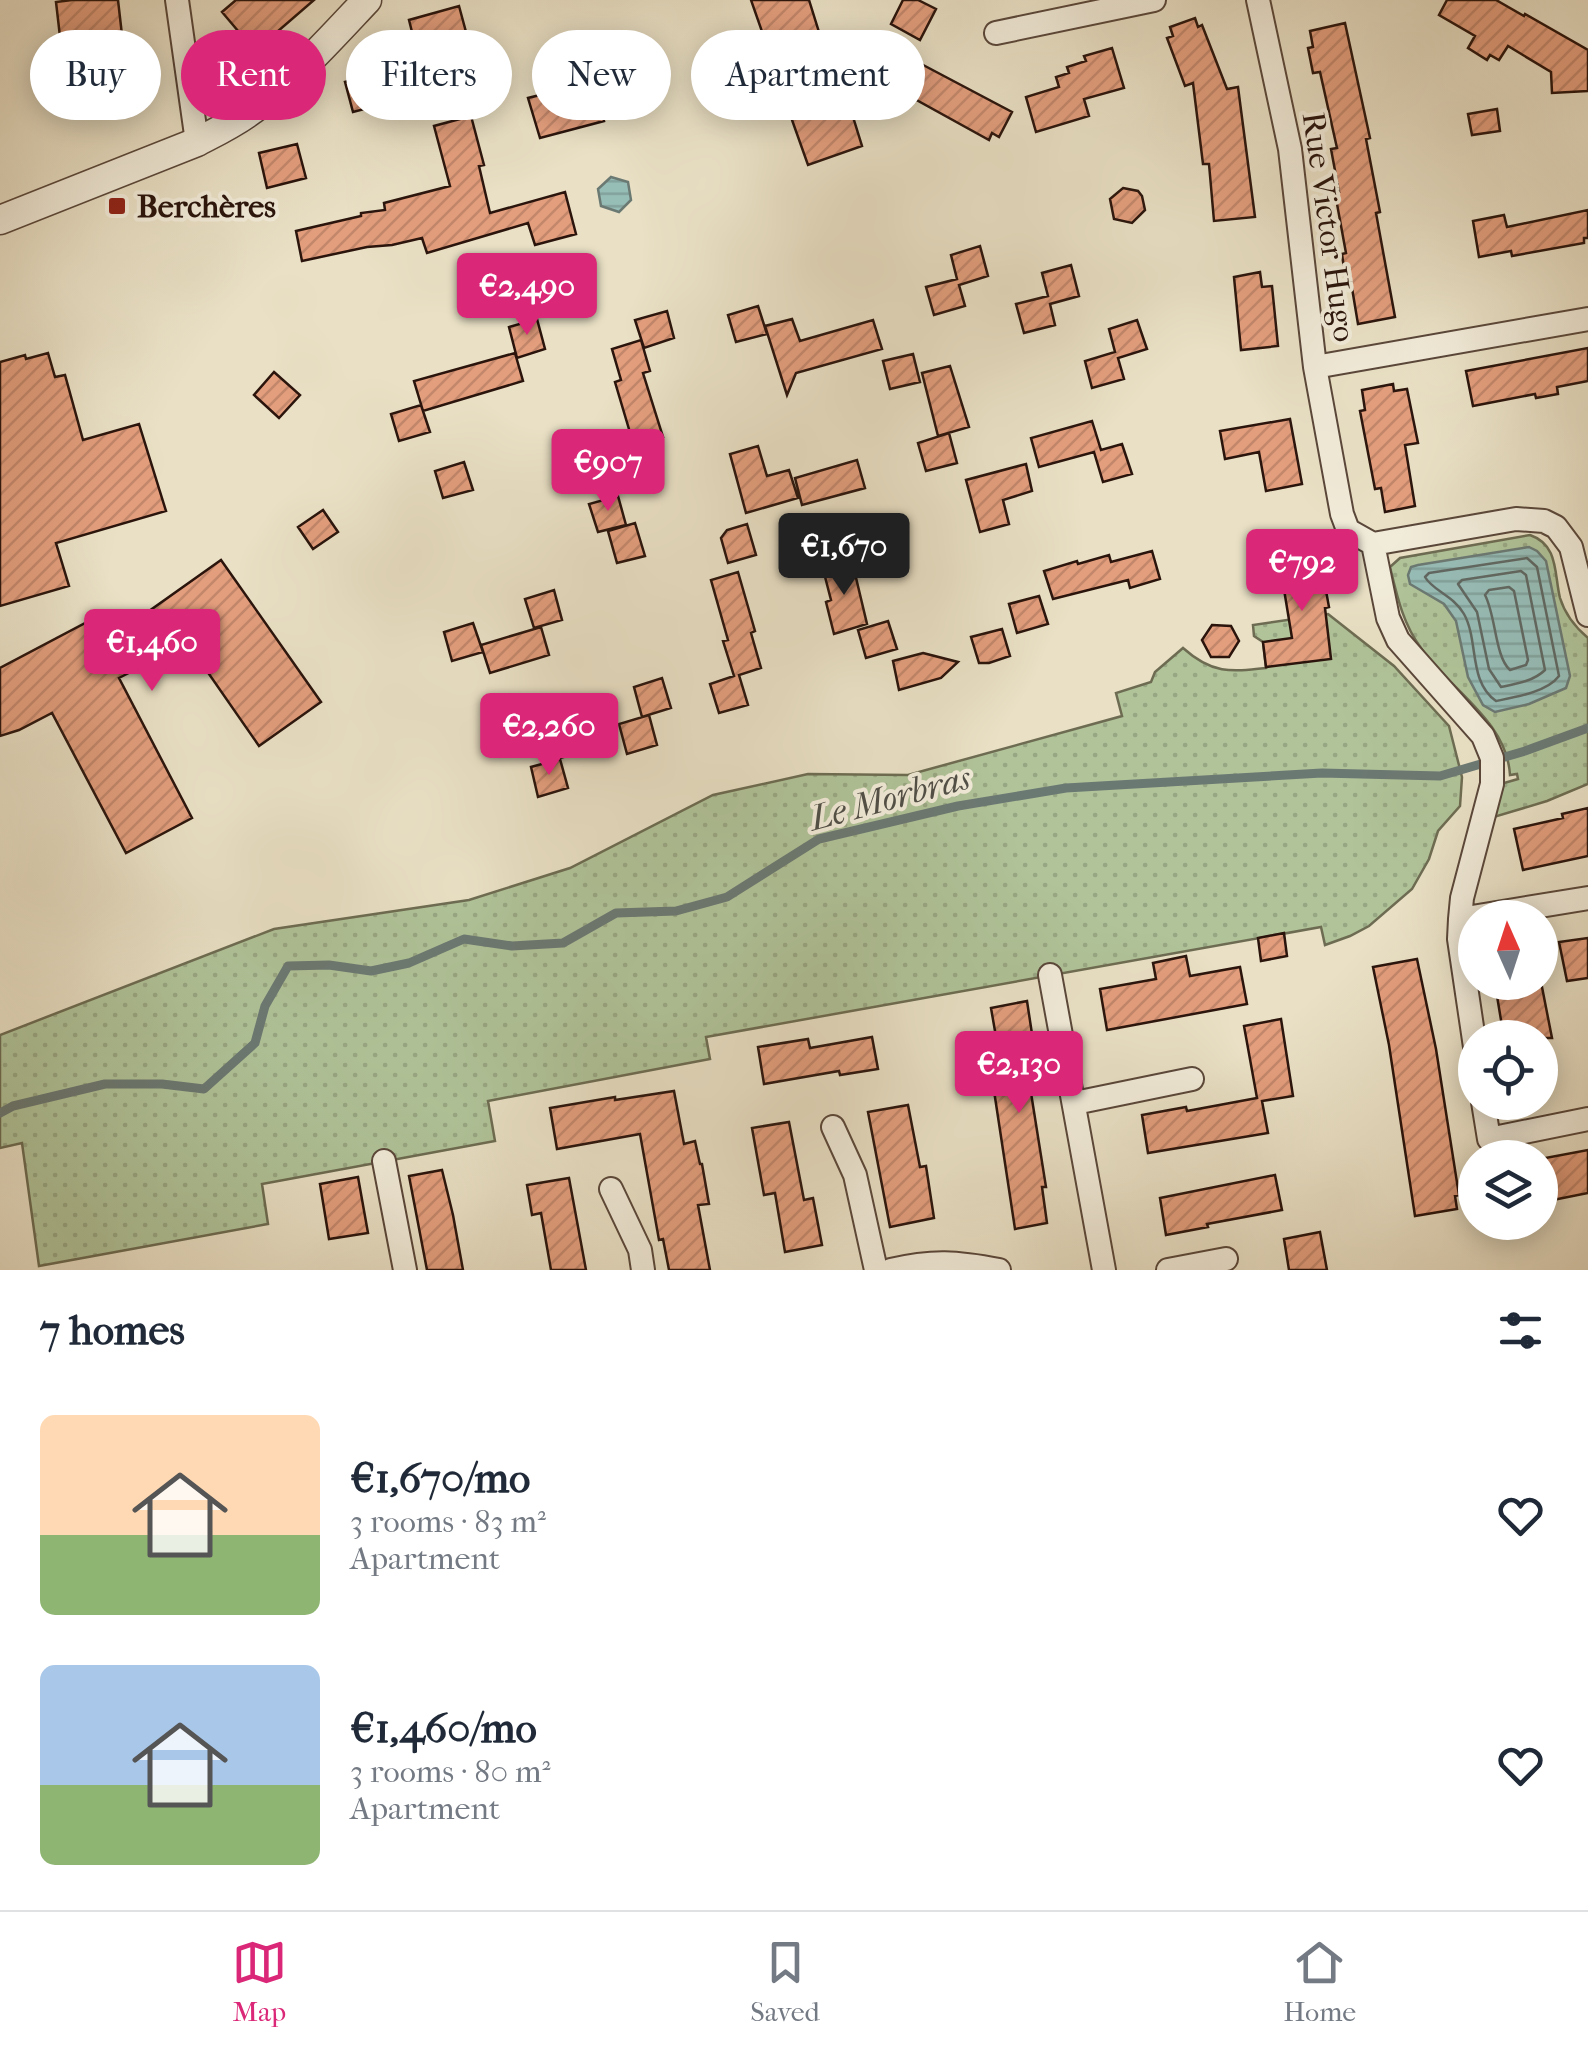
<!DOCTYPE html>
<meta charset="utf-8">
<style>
body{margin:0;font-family:"IM FELL French Canon",serif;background:#f6f6f7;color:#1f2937;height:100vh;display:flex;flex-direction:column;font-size:38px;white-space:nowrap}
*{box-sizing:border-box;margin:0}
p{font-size:32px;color:#747a83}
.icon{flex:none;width:55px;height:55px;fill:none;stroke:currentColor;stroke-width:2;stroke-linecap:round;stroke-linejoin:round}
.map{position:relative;height:1270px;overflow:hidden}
.side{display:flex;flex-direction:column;background:#fff;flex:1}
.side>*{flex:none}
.hud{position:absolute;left:30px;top:30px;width:1000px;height:90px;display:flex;gap:20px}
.needle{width:65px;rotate:357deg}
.fabs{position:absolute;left:1458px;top:900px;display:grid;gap:20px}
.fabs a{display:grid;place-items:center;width:100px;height:100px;border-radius:50%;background:#fff;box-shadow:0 5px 25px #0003;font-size:50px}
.price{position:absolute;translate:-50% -85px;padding:0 22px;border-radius:10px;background:#db2777;color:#fff;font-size:32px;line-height:65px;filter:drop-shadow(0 2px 5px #0008)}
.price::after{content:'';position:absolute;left:50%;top:60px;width:30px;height:22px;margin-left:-15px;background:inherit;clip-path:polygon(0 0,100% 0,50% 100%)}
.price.on{background:#222;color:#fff}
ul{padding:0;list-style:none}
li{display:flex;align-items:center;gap:30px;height:250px;padding:0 40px}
li span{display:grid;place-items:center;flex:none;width:280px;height:200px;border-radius:15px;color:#555}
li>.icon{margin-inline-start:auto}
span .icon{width:120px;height:120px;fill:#fffc;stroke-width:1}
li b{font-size:42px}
h2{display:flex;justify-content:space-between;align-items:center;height:120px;padding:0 40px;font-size:42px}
.chip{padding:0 35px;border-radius:45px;background:#fff;box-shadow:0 5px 25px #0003;font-size:35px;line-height:90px}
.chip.on{background:#db2777;color:#fff}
.dock{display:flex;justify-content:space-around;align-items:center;height:140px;border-top:2px solid #e0e1e3;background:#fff;font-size:28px;color:#747a83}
.dock a{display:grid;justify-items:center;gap:5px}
.dock .on{color:#db2777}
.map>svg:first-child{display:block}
.green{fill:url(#green-dots);stroke:#6d6c52;stroke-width:2.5}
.water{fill:url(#water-rules);stroke:#6b7973;stroke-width:2.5}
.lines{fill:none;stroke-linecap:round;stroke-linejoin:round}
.shore{stroke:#606862;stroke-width:2.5}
.stream{stroke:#6b7973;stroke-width:9}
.building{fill:url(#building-hatch);stroke:#2a140c;stroke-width:2.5}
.minor-casing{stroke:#5a473a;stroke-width:26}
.tertiary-casing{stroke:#5a473a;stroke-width:31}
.minor{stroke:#f1ebd9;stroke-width:22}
.tertiary{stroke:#f1ebd9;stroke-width:28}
.poi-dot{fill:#8f2418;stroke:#f1ebd9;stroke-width:4}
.labels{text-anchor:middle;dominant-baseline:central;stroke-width:8;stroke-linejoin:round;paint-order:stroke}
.poi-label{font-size:32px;font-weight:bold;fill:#2a140c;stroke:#f1ebd9;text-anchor:start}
.street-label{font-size:32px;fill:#2a140c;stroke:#f1ebd9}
.water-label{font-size:35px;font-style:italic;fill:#504f48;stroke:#f1ebd9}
</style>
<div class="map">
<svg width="1588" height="1270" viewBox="0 0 1588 1270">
<defs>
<pattern id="green-dots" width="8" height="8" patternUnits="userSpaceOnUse" patternTransform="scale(2.5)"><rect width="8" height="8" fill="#b0c399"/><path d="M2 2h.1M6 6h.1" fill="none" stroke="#98a783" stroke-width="1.8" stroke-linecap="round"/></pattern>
<pattern id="water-rules" width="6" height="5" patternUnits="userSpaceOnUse" patternTransform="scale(2.5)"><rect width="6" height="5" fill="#97bdb7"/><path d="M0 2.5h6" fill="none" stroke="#82a29c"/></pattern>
<pattern id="building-hatch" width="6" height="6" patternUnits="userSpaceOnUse" patternTransform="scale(2.5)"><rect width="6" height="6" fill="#e39e7d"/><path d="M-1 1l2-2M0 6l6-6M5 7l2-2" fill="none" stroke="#c3876b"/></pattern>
</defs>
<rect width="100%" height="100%" fill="#e9e0c5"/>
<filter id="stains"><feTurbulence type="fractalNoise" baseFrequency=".002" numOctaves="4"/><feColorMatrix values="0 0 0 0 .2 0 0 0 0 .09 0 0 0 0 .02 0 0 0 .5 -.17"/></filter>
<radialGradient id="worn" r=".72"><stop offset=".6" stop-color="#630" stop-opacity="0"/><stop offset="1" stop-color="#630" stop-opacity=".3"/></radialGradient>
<path class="green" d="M1530,535C1559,545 1554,574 1560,598C1565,614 1575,627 1588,638V784L1547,801L1494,817L1504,783L1518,779L1517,774L1510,775C1507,721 1450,690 1421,648C1403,624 1397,596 1390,567L1400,558Z
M1328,614L1394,666L1449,726L1462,777L1460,806L1438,831L1429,859L1412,889L1369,926L1350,936L1325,945L1321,927L706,1037L710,1059L488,1101L495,1141L262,1184L268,1224L39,1266L22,1143L0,1148V1035L274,929L469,900L570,868L713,795L808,774L908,775L1122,716L1116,693L1151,682L1155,672L1183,648C1212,674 1230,672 1266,668L1263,642L1254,636L1253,625Z"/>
<path class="water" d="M611,177L628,182L631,200L619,212L601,206L598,189Z
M1529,547L1537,551L1546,561L1570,676L1566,688L1529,704L1495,712L1483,705L1468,677L1456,621L1444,604L1410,584L1408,575L1411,567L1418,565Z"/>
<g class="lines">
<path class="shore" d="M1527,558L1537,567L1559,676C1547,692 1516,697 1496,701C1468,681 1479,641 1464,614C1453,595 1433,591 1425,577L1429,573Z
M1521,571L1526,575L1545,670C1534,681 1516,684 1501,687L1489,669L1477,612L1458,584L1462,580Z
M1509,587L1514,591L1528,660L1526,665L1510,670C1495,657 1496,616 1485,595L1489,590Z"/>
<path class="stream" d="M0,1113L13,1106L105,1084H162L204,1089L255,1043L265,1006L288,966L329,965L371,971L409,963L464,939L512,946L563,943L616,913L676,911L727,897L819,839L958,806L1066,788L1322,773L1440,776L1525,751L1588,728"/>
</g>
<path class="building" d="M72,0H118L122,35L91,39L92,51L62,54L56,2Z
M236,0H314L255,51L222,12Z
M751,0H809L842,106L849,104L862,146L808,165L786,103L780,105L762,45L766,43Z
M903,0H918L936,9L920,40L891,24Z
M1447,0H1496L1524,16L1525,14L1588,50V91L1552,93L1551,72L1508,46L1499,60L1490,55L1487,60L1468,48L1475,36L1439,15Z
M459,6L469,43L418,56L409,20Z
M1195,18L1198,27L1202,25L1227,89L1238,87L1255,217L1214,221L1209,164H1203L1193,83L1185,86L1167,38L1173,36L1170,27Z
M1345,23L1370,138L1366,139L1380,212L1376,213L1395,317L1358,324L1351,282L1346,283L1342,254L1346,253L1335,193L1339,192L1331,149L1337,148L1320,72L1313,73L1308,48L1313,47L1310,31Z
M1112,48L1124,88L1084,99L1089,116L1036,132L1026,97L1059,87L1056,77L1069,73L1067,67L1086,61L1084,56Z
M908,57L1012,112L999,137L992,133L989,140L893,87Z
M398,68L406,98L353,112L345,82Z
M592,76L604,121L540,138L528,98L556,91L555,86Z
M1497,109L1500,131L1472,135L1468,114Z
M471,116L484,165L479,166L490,213L565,192L576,234L535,245L528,223L427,253L422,238L392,245L367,247L302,261L296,231L361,216V213L385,210L384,203L450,186L434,126Z
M297,144L306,178L267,188L259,153Z
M1123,188L1138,191L1142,196L1145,210L1132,223L1114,219L1110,199Z
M1588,210V238H1584V243L1512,256L1511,251L1479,257L1473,221L1504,215L1507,227Z
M980,246L988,276L959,285L965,306L934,315L926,287L957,279L951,255Z
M1071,265L1079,296L1050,304L1055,325L1024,333L1016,304L1048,296L1042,273Z
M1260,272L1262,287L1272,286L1278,346L1241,350L1234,277Z
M758,306L767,334L736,342L728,315Z
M667,311L674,338L644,348L635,320Z
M537,319L545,349L517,358L509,327Z
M792,319L800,341L873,320L882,349L796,373L787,395L765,326Z
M1137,320L1147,349L1118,358L1124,379L1092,388L1085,361L1115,352L1109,329Z
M641,340L650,371L643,373L663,437L634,446L615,382L621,380L612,349Z
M1588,348V381L1557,387L1558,394L1536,398L1535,394L1473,406L1466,371Z
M48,353L55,377L65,375L83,440L139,424L166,511L56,543L69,586L0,606V362L25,355L26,359Z
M515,353L523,381L423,411L414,381Z
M913,354L920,382L890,389L883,361Z
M950,366L969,427L938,436L922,373Z
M274,372L300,395L279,418L254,395Z
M1393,384L1394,391L1407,389L1418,443L1405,445L1415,506L1385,512L1381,488L1375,489L1360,411L1365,410L1362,390Z
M421,405L430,432L399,441L391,414Z
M1290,419L1302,484L1266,491L1259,452L1225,459L1220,431Z
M1092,421L1101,450L1122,444L1132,474L1103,482L1094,452L1039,467L1031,438Z
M949,433L957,463L926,471L918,443Z
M758,446L767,476L789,470L798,498L746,513L730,454Z
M857,460L865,488L802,505L795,478Z
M464,462L473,490L443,498L435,471Z
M1026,464L1032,491L1003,500L1009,524L980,532L966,480Z
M618,496L626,525L598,532L589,504Z
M323,510L338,532L313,549L298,527Z
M635,523L645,556L617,563L608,531Z
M747,524L756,555L728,563L721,538L727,530Z
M877,531L885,559L854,568L847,540Z
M1152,551L1160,579L1130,588L1128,580L1053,599L1044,571L1077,561L1078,564L1109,555L1111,562Z
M1319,553L1329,607L1325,608L1331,659L1266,667L1263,642L1292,638L1279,559Z
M221,560L321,702L259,746L184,638L152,661L119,678L192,818L126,853L52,713L19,730L0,736V668L108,611L118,633Z
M852,561L867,624L834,634L826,602L831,600L823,569Z
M738,572L755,631L751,633L761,668L739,675L748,705L719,713L710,684L734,676L723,641L728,640L711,580Z
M554,590L562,620L534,628L525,599Z
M1039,596L1048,624L1017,633L1009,604Z
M888,621L897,649L866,658L858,630Z
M473,623L483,652L452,661L444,632Z
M1212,625L1231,626L1239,641L1229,657H1211L1202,640Z
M541,627L549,655L490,673L481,645Z
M1002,629L1010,656L989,663H979L971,637Z
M923,653L958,662L941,678L899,690L893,661Z
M662,678L671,708L642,717L634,687Z
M649,715L657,745L627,754L619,724Z
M573,722L582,752L553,760L546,730Z
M560,759L568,788L538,797L531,767Z
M1588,808V856L1523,870L1514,829L1563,818L1562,814Z
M1284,933L1287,956L1261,961L1258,938Z
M1588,938V978L1567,981L1559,942Z
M1186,956L1190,976L1240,967L1247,1004L1107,1030L1100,989L1156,979L1153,963Z
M1417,959L1436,1049L1459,1195L1455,1196L1457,1209L1415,1216L1389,1045L1373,967Z
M1503,982H1541L1552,1038H1504L1497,996L1505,994Z
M1027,1001L1034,1047L1024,1049L1046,1187H1042L1047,1223L1015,1229L993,1084L1004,1083L991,1008Z
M1281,1019L1293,1096L1262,1101L1268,1133L1148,1153L1142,1115L1186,1107L1187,1111L1257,1098L1244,1026Z
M872,1037L878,1069L840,1075L839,1071L764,1084L758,1047L808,1039L810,1048Z
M674,1091L684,1144L695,1141L700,1164H702L709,1204L698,1205L710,1270H669L663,1239L659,1240L640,1134L557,1149L550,1108L615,1097V1100Z
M908,1105L920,1167L926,1166L934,1218L890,1227L868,1112Z
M789,1122L804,1200L813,1198L822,1245L785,1252L775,1193L764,1195L752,1128Z
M1588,1150V1193L1543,1202L1540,1185V1159Z
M442,1170L453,1215L463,1270H427L409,1176Z
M1275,1175L1282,1210L1207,1224L1208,1227L1166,1235L1160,1198Z
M358,1177L368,1233L329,1239L320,1184Z
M569,1178L586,1270H551L541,1213L532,1215L527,1185Z
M1320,1232L1327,1270H1289L1284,1239Z"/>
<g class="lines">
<defs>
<path id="minor" d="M177,0L197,142
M1258,0L1290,149L1315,367L1588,319
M996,33L1154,0
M1315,367L1342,514L1348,530L1373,544L1516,519L1544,521L1556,527L1571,547L1588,615
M1373,544L1388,618L1398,640L1483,736L1492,758V784L1462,898L1460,919
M1050,975L1104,1270
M1475,1047L1459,939L1460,919L1588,898
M1483,1102L1489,1139L1588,1119
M1075,1103L1192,1079
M833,1127L855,1175L876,1270
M384,1161L405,1270
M611,1189L640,1250L643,1270
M891,1270C933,1260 957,1262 999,1270
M1168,1270L1226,1259"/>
<path id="tertiary" d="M0,220L197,142C216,132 235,123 252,110C292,82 333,36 367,0"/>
</defs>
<use href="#minor" class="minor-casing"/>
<use href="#tertiary" class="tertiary-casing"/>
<use href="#minor" class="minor"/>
<use href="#tertiary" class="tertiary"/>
</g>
<rect class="poi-dot" x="107" y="196" width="20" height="20" rx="5"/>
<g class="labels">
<g class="poi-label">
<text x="137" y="206">Berchères</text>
</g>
<g class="street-label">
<text transform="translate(1329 227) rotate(82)">Rue Victor Hugo</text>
</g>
<g class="water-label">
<text transform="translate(890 798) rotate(-15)">Le Morbras</text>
</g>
</g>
<rect width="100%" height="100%" filter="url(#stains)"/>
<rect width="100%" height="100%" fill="url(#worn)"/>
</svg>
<div class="fabs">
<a><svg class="needle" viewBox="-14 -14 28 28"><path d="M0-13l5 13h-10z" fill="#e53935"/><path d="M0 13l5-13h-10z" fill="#747a83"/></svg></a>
<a><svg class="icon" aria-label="locate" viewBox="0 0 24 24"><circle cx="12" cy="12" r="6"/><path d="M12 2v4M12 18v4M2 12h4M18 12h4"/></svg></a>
<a><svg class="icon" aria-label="layers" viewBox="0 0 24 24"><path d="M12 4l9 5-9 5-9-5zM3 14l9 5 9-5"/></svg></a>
</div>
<b class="price" style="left:527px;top:338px">€2,490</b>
<b class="price" style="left:608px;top:514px">€907</b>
<b class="price on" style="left:844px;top:598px">€1,670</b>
<b class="price" style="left:1302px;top:614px">€792</b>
<b class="price" style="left:152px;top:694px">€1,460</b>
<b class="price" style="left:549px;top:778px">€2,260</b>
<b class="price" style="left:1019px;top:1116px">€2,130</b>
<div class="hud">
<a class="chip">Buy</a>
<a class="chip on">Rent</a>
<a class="chip">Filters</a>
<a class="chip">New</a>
<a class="chip">Apartment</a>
</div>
</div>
<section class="side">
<h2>7 homes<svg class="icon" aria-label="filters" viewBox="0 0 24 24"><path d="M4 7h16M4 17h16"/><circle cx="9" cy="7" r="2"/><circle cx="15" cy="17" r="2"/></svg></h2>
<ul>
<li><span style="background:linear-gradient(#ffd9b3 60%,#8fb573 0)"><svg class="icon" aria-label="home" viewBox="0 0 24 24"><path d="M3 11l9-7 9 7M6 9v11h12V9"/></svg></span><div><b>€1,670/mo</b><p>3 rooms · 83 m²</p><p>Apartment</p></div><svg class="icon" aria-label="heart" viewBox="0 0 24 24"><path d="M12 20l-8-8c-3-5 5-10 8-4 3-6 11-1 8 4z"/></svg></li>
<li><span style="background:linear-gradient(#a9c7e8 60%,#8fb573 0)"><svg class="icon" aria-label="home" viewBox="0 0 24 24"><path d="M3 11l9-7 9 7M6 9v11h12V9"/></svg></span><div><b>€1,460/mo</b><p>3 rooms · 80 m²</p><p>Apartment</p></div><svg class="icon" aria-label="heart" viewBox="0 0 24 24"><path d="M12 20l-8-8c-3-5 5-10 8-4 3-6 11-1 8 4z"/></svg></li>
</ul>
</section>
<nav class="dock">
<a class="on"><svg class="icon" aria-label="map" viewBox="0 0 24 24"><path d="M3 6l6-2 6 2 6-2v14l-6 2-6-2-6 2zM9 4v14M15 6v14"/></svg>Map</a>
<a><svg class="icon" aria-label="saved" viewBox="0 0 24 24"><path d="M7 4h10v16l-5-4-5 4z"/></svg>Saved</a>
<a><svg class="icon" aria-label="home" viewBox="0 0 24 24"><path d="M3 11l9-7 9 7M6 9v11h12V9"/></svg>Home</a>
</nav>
